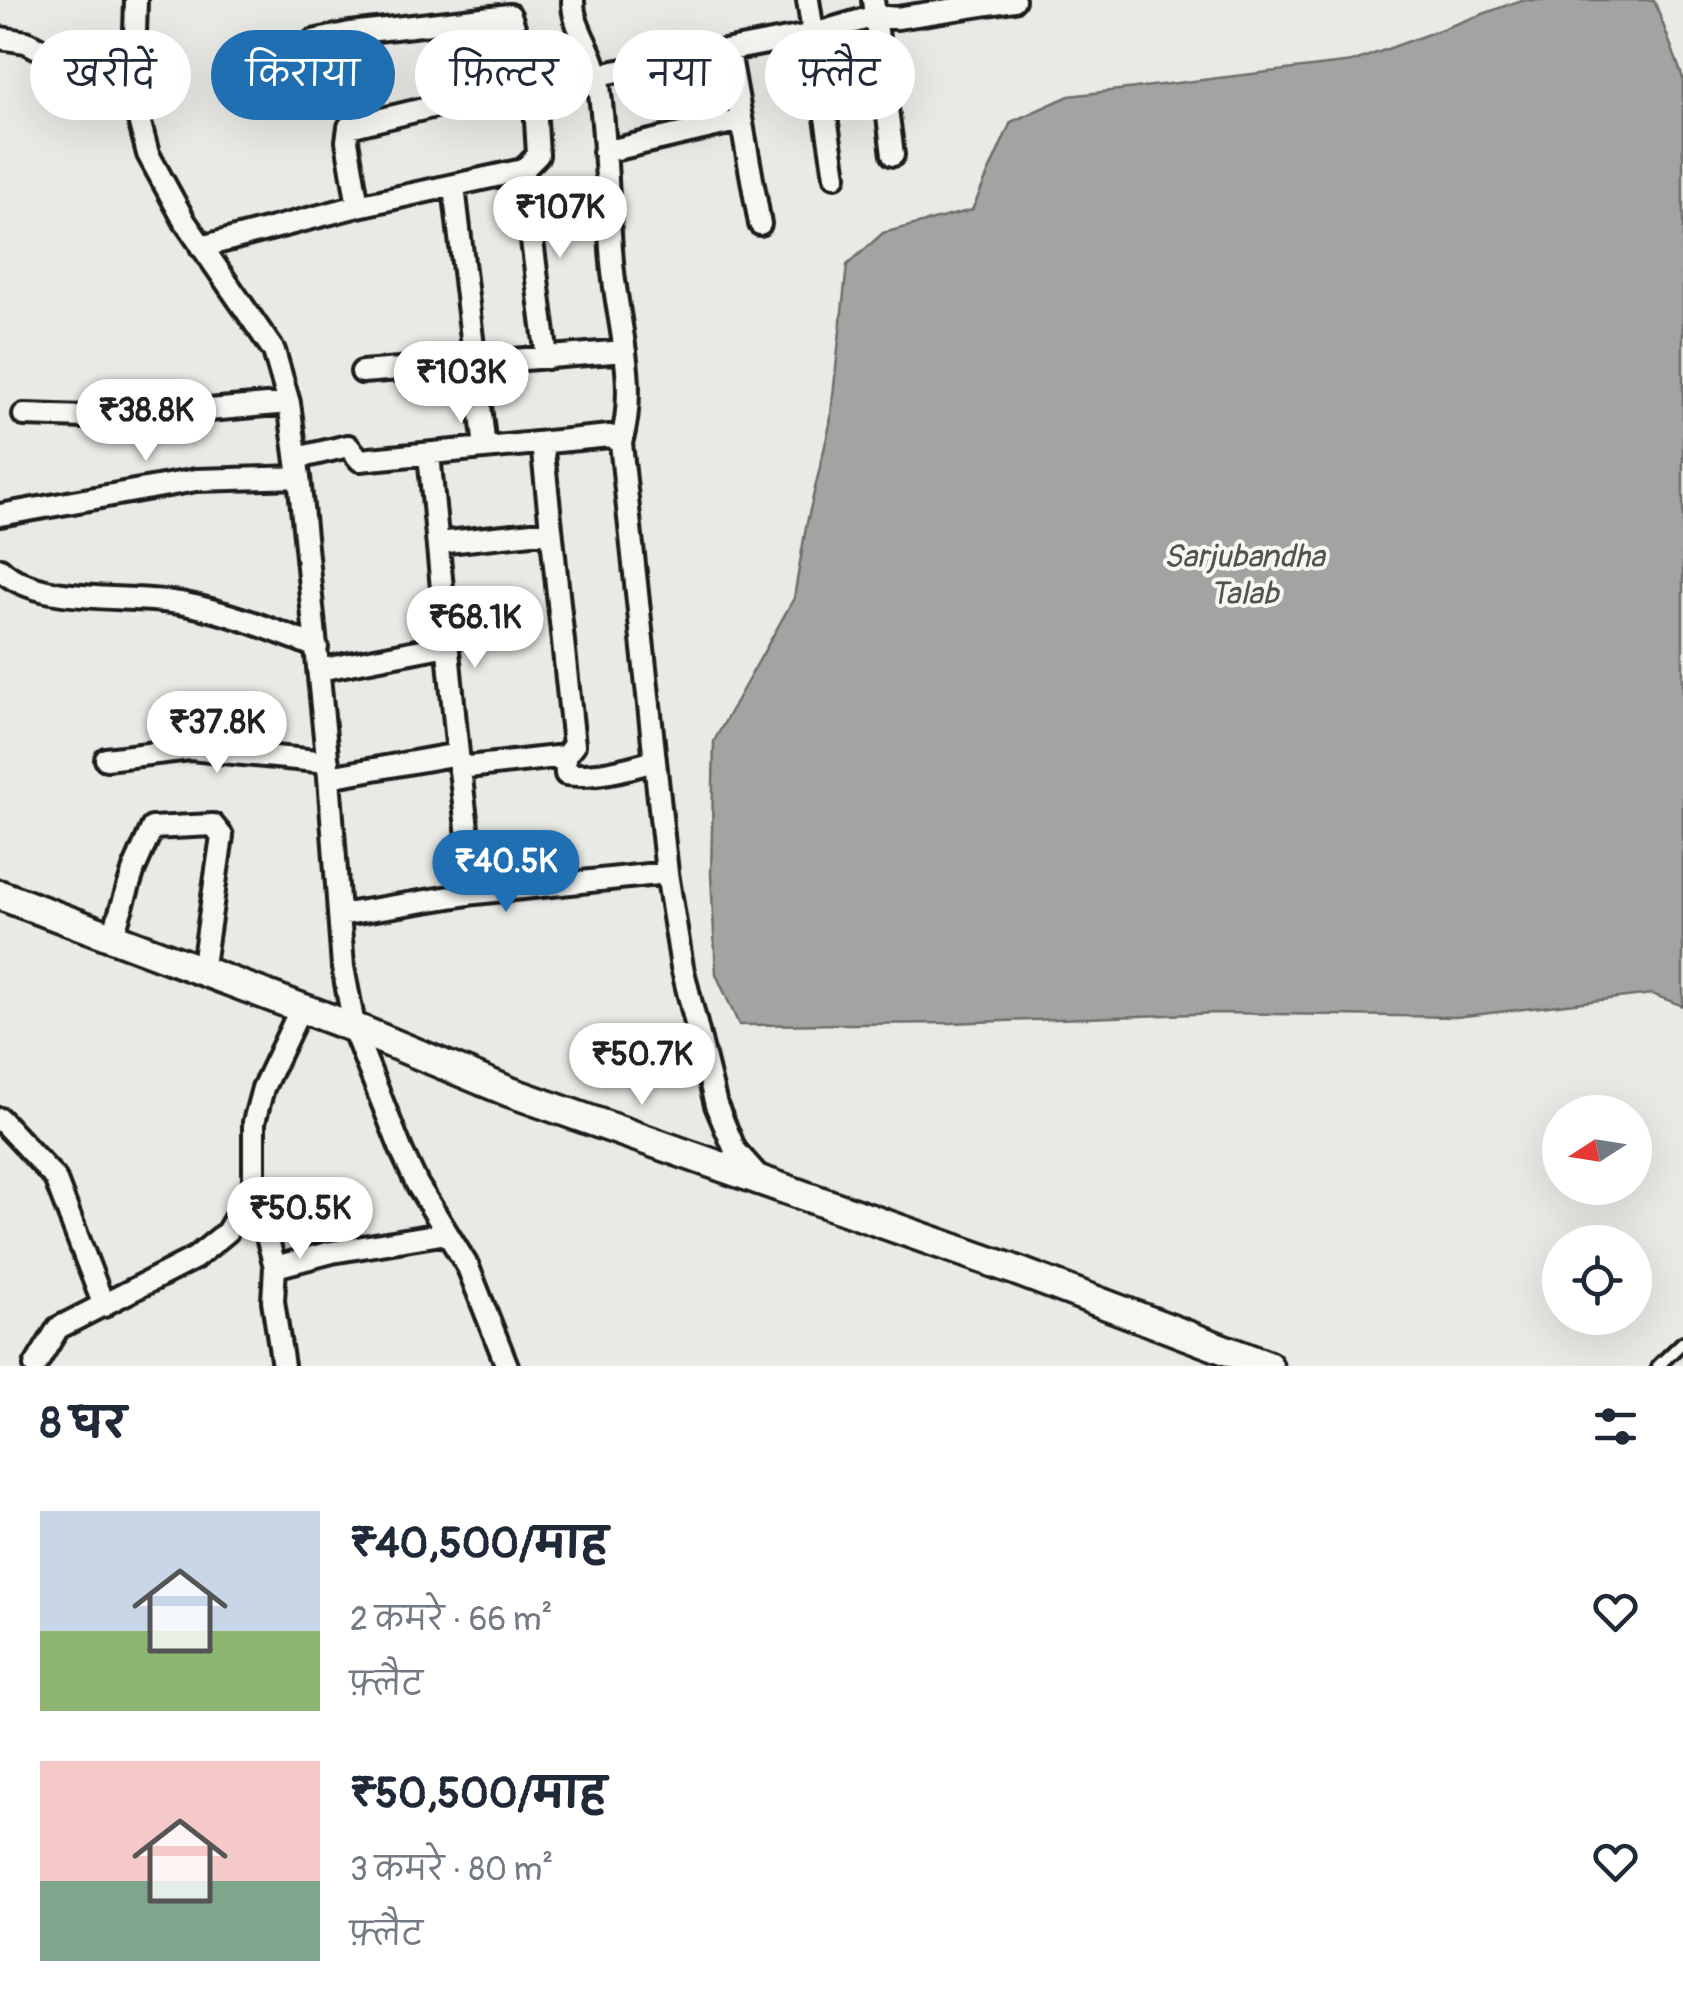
<!DOCTYPE html>
<html lang="hi">
<meta charset="utf-8">
<style>
body{margin:0;font-family:Pangolin,"Playpen Sans Deva",sans-serif;background:#f6f6f7;color:#1f2937;height:100vh;display:flex;flex-direction:column;font-size:38px;white-space:nowrap}
*{box-sizing:border-box;margin:0}
p{font-size:32px;color:#747a83}
.icon{flex:none;width:55px;height:55px;fill:none;stroke:currentColor;stroke-width:2;stroke-linecap:round;stroke-linejoin:round}
.map{position:relative;height:1366px;overflow:hidden}
.drawer{display:flex;flex-direction:column;background:#fff;flex:1}
.drawer>*{flex:none}
.top-card{position:absolute;left:30px;top:30px;width:1000px;height:90px;display:flex;gap:20px}
.needle{width:65px;rotate:258deg}
.tools{position:absolute;left:1542px;top:1095px;display:grid;gap:20px}
.tools a{display:grid;place-items:center;width:110px;height:110px;border-radius:50%;background:#fff;box-shadow:0 10px 40px #0002;font-size:50px}
.price{position:absolute;translate:-50% -85px;padding:0 22px;border-radius:35px;background:#fff;color:#222;font-size:32px;line-height:65px;filter:drop-shadow(0 2px 5px #0008)}
.price::after{content:'';position:absolute;left:50%;top:60px;width:30px;height:22px;margin-left:-15px;background:inherit;clip-path:polygon(0 0,100% 0,50% 100%)}
.price.active{background:#1f6fb2;color:#fff}
ul{padding:0;list-style:none}
li{display:flex;align-items:center;gap:30px;height:250px;padding:0 40px}
li span{display:grid;place-items:center;flex:none;width:280px;height:200px;border-radius:0px;color:#555}
li>.icon{margin-inline-start:auto}
span .icon{width:120px;height:120px;fill:#fffc;stroke-width:1}
li b{font-size:42px}
h2{display:flex;justify-content:space-between;align-items:center;height:120px;padding:0 40px;font-size:42px}
.chip{padding:0 35px;border-radius:45px;background:#fff;box-shadow:0 10px 40px #0002;font-size:35px;line-height:90px}
.chip.active{background:#1f6fb2;color:#fff}
.map>svg:first-child{display:block}
.water{fill:#a3a3a1;stroke:#6d6d6c;stroke-width:2.5}
.lines{fill:none;stroke-linecap:round;stroke-linejoin:round}
.lane-casing{stroke:#1c1c1c;stroke-width:18}
.street-casing{stroke:#1c1c1c;stroke-width:28}
.secondary-casing{stroke:#1c1c1c;stroke-width:35}
.lane{stroke:#f6f6f2;stroke-width:10}
.street{stroke:#f6f6f2;stroke-width:20}
.secondary{stroke:#f6f6f2;stroke-width:28}
.labels{text-anchor:middle;dominant-baseline:central;stroke-width:8;stroke-linejoin:round;paint-order:stroke}
.water-label{font-size:32px;font-style:italic;fill:#525251;stroke:#f6f6f2}
</style>
<div class="map">
<svg width="1683" height="1366" viewBox="0 0 1683 1366">
<rect width="100%" height="100%" fill="#e9e9e5"/>
<filter id="ink" filterUnits="userSpaceOnUse"><feTurbulence type="fractalNoise" baseFrequency=".01" numOctaves="2"/><feDisplacementMap in="SourceGraphic" scale="20" xChannelSelector="R" yChannelSelector="G"/><feConvolveMatrix kernelMatrix="1 2 1 2 8 2 1 2 1" color-interpolation-filters="sRGB"/></filter>
<g filter="url(#ink)">
<path class="water" d="M1521,0H1654L1683,78V1006L1652,994L1456,1017L1220,1013L951,1023L739,1025L716,974L711,874L714,741L794,598L806,527L830,424L847,265L883,233L972,210L1011,122L1069,96L1352,62Z"/>
<g class="lines">
<defs>
<path id="lane" d="M1658,1366L1683,1342"/>
<path id="street" d="M136,0L133,97L148,154L185,222L274,351L289,403L299,477L329,777L343,967L356,1036L402,1152L417,1184L468,1267L507,1366
M573,0C572,28 594,50 598,79C607,139 607,201 612,262C617,323 639,382 621,443L667,873L682,967L716,1105L735,1150L760,1178
M808,0L835,176
M873,0L893,155
M0,38L26,42L133,97
M313,41L350,33L510,15L534,87L473,97L349,127L347,141L358,206
M729,51L760,224
M604,152L741,120
M523,170L547,358
M454,187L485,448
M201,247L358,206L523,170L538,155L534,87L814,34L875,16L897,18L1014,0
M362,372L625,351
M24,415L117,418L289,403
M429,454L458,754L475,893
M297,458L348,446L360,460L610,436L621,443
M0,515L196,480L299,477
M438,543L551,531
M0,569C39,607 133,593 185,604C231,613 273,630 317,647
M319,670L447,645
M565,756L566,774C594,778 627,769 654,761
M106,759L190,749L328,762
M459,768L565,756L574,745L542,443
M329,777L458,754
M339,915L475,893L667,873
M112,938L134,869L152,828L213,825L222,836L202,972
M0,1119L55,1178L104,1306
M275,1267L332,1252L447,1233
M35,1366L58,1328L195,1258L227,1232L254,1186
M283,1366L273,1301L275,1267L254,1186V1122L263,1088L300,1010"/>
<path id="secondary" d="M0,895L360,1030L510,1092L1012,1269L1268,1366"/>
</defs>
<use href="#lane" class="lane-casing"/>
<use href="#street" class="street-casing"/>
<use href="#secondary" class="secondary-casing"/>
<use href="#lane" class="lane"/>
<use href="#street" class="street"/>
<use href="#secondary" class="secondary"/>
</g>
</g>
<g class="labels">
<g class="water-label">
<text x="1244" y="557">Sarjubandha<tspan x="1244" dy="37">Talab</tspan></text>
</g>
</g>
</svg>
<div class="tools">
<a><svg class="needle" viewBox="-14 -14 28 28"><path d="M0-13l5 13h-10z" fill="#e53935"/><path d="M0 13l5-13h-10z" fill="#747a83"/></svg></a>
<a><svg class="icon" aria-label="locate" viewBox="0 0 24 24"><circle cx="12" cy="12" r="6"/><path d="M12 2v4M12 18v4M2 12h4M18 12h4"/></svg></a>
</div>
<b class="price" style="left:560px;top:261px">₹107K</b>
<b class="price" style="left:461px;top:426px">₹103K</b>
<b class="price" style="left:146px;top:464px">₹38.8K</b>
<b class="price" style="left:475px;top:671px">₹68.1K</b>
<b class="price" style="left:217px;top:776px">₹37.8K</b>
<b class="price active" style="left:506px;top:915px">₹40.5K</b>
<b class="price" style="left:642px;top:1108px">₹50.7K</b>
<b class="price" style="left:300px;top:1262px">₹50.5K</b>
<div class="top-card">
<a class="chip">खरीदें</a>
<a class="chip active">किराया</a>
<a class="chip">फ़िल्टर</a>
<a class="chip">नया</a>
<a class="chip">फ़्लैट</a>
</div>
</div>
<section class="drawer">
<h2>8 घर<svg class="icon" aria-label="filters" viewBox="0 0 24 24"><path d="M4 7h16M4 17h16"/><circle cx="9" cy="7" r="2"/><circle cx="15" cy="17" r="2"/></svg></h2>
<ul>
<li><span style="background:linear-gradient(#c9d6e8 60%,#8fb573 0)"><svg class="icon" aria-label="home" viewBox="0 0 24 24"><path d="M3 11l9-7 9 7M6 9v11h12V9"/></svg></span><div><b>₹40,500/माह</b><p>2 कमरे · 66 m²</p><p>फ़्लैट</p></div><svg class="icon" aria-label="heart" viewBox="0 0 24 24"><path d="M12 20l-8-8c-3-5 5-10 8-4 3-6 11-1 8 4z"/></svg></li>
<li><span style="background:linear-gradient(#f6c9c9 60%,#7fa58c 0)"><svg class="icon" aria-label="home" viewBox="0 0 24 24"><path d="M3 11l9-7 9 7M6 9v11h12V9"/></svg></span><div><b>₹50,500/माह</b><p>3 कमरे · 80 m²</p><p>फ़्लैट</p></div><svg class="icon" aria-label="heart" viewBox="0 0 24 24"><path d="M12 20l-8-8c-3-5 5-10 8-4 3-6 11-1 8 4z"/></svg></li>
</ul>
</section>
